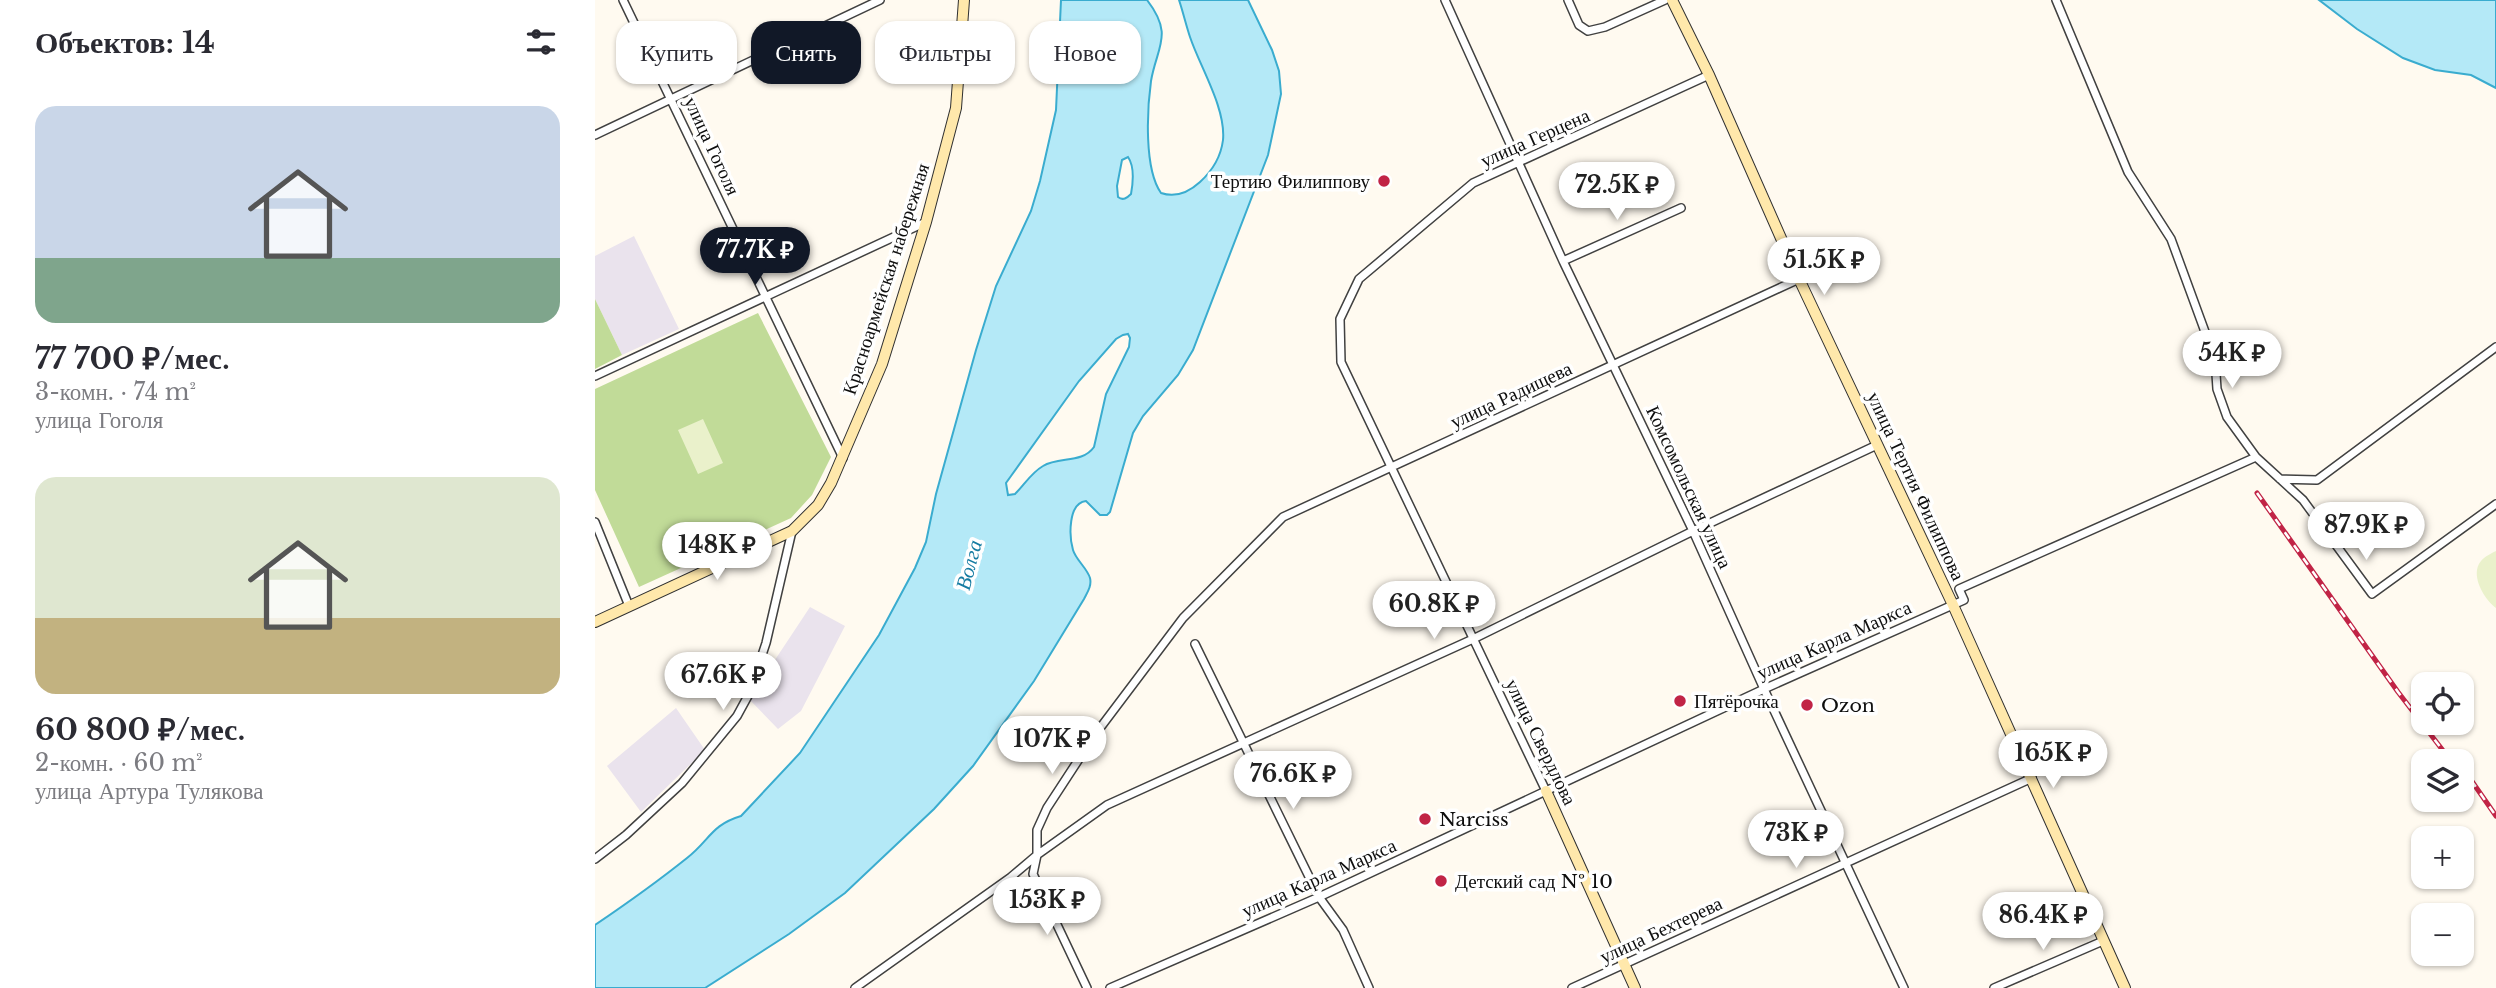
<!DOCTYPE html>
<html lang="ru">
<meta charset="utf-8">
<style>
body{margin:0;font-family:"Libre Baskerville",serif;background:#f7f7f7;color:#2b2b33;height:100vh;display:flex;flex-direction:column;font-size:26px;white-space:nowrap}
*{box-sizing:border-box;margin:0}
p{font-size:23px;color:#7c7c81}
.icon{flex:none;width:38px;height:38px;fill:none;stroke:currentColor;stroke-width:2;stroke-linecap:round;stroke-linejoin:round}
.map{position:relative;flex:1;overflow:hidden}
.side{display:flex;flex-direction:column;background:#fff;width:595px}
.side>*{flex:none}
.hud{position:absolute;left:21px;top:21px;width:665px;height:63px;display:flex;gap:14px}
.buttons{position:absolute;left:1816px;top:672px;display:grid;gap:14px}
.buttons a{display:grid;place-items:center;width:63px;height:63px;border-radius:14px;background:#fff;box-shadow:0 2px 5px #0004;font-size:35px}
.price{position:absolute;translate:-50% -60px;padding:0 16px;border-radius:24px;background:#fff;color:#222;font-size:23px;line-height:46px;filter:drop-shadow(0 2px 4px #0008)}
.price::after{content:'';position:absolute;left:50%;top:42px;width:21px;height:16px;margin-left:-10px;background:inherit;clip-path:polygon(0 0,100% 0,50% 100%)}
.price.on{background:#111827;color:#fff}
ul{padding:0;list-style:none}
li{display:grid;align-content:center;gap:14px;height:371px;padding:0 35px}
li span{display:grid;place-items:center;height:217px;border-radius:21px;color:#555}
li>.icon{margin-inline-start:auto}
span .icon{width:126px;height:126px;fill:#fffc;stroke-width:1}
li b{font-size:30px}
h2{display:flex;justify-content:space-between;align-items:center;height:84px;padding:0 35px;font-size:30px}
.chip{padding:0 24px;border-radius:21px;background:#fff;box-shadow:0 2px 5px #0004;font-size:24px;line-height:63px}
.chip.on{background:#111827;color:#fff}
main{display:flex;flex:1;min-height:0}
.map>svg:first-child{display:block}
.industrial{fill:#eae3ed}
.forest{fill:#c1db98}
.pitch{fill:#eaf1cb}
.water{fill:#b4e9f7;stroke:#3aaccf;stroke-width:2;fill-rule:evenodd}
.lines{fill:none;stroke-linecap:round;stroke-linejoin:round}
.street-casing{stroke:#414141;stroke-width:10}
.secondary-casing{stroke:#303030;stroke-width:12}
.street{stroke:#fff;stroke-width:7}
.secondary{stroke:#ffe8ab;stroke-width:10}
.rail-casing{stroke:#c12446;stroke-width:5}
.rail{stroke:#fff;stroke-width:2.5;stroke-dasharray:8;stroke-linecap:butt}
.poi-dot{fill:#c12446;stroke:#fff;stroke-width:2.5}
.labels{text-anchor:middle;dominant-baseline:central;stroke-width:7;stroke-linejoin:round;paint-order:stroke}
.street-label{font-size:19px;fill:#0e0e0e;stroke:#fff}
.poi-label{font-size:19px;fill:#0e0e0e;stroke:#fff;text-anchor:start}
.water-label{font-size:21px;font-style:italic;fill:#167ca2;stroke:#fff}
</style>
<main>
<section class="side">
<h2>Объектов: 14<svg class="icon" aria-label="filters" viewBox="0 0 24 24"><path d="M4 7h16M4 17h16"/><circle cx="9" cy="7" r="2"/><circle cx="15" cy="17" r="2"/></svg></h2>
<ul>
<li><span style="background:linear-gradient(#c9d6e8 70%,#7fa58c 0)"><svg class="icon" aria-label="home" viewBox="0 0 24 24"><path d="M3 11l9-7 9 7M6 9v11h12V9"/></svg></span><div><b>77 700 ₽/мес.</b><p>3-комн. · 74 m²</p><p>улица Гоголя</p></div></li>
<li><span style="background:linear-gradient(#dfe7d0 65%,#c2b280 0)"><svg class="icon" aria-label="home" viewBox="0 0 24 24"><path d="M3 11l9-7 9 7M6 9v11h12V9"/></svg></span><div><b>60 800 ₽/мес.</b><p>2-комн. · 60 m²</p><p>улица Артура Тулякова</p></div></li>
</ul>
</section>
<div class="map">
<svg width="1901" height="988" viewBox="0 0 1901 988">
<rect width="100%" height="100%" fill="#fffaf0"/>
<path class="industrial" d="M39,236L84,329L27,355L0,299V256Z
M215,607L250,626L206,711L183,729L154,699Z
M81,708L110,750L46,812L12,766Z"/>
<path class="forest" d="M0,299L27,355L0,369Z
M163,313L236,457L217,495L196,518L44,587L0,490V389Z"/>
<path class="pitch" d="M108,419L128,463L103,474L83,430Z
M1901,551V608C1890,600 1874,575 1886,561C1889,557 1897,553 1901,551Z"/>
<path class="water" d="M466,0H552C579,35 562,46 556,81C552,110 549,169 566,193C581,198 593,193 605,182C617,171 626,156 628,140C631,108 605,67 595,37C591,25 588,12 584,0H653L677,50L684,71L686,94L673,155L598,350L583,375L548,416L538,433L515,512L512,515H505L491,501C473,503 474,536 478,550C481,560 492,568 495,578C497,586 492,593 489,599L439,681L378,766L339,809L250,893L194,934L110,988H0V925C31,904 62,882 92,858C115,840 116,825 146,816L205,753L284,635L320,568L331,542L341,494L381,350L401,286L436,211L445,181L461,110ZM533,157C540,167 538,183 536,194C532,198 528,201 523,197L522,186L527,160ZM533,334L535,338L534,347L511,394L499,447C487,464 464,456 448,466C436,473 430,484 420,494L413,495L411,483L416,476L484,381L521,339L528,335Z
M1724,0H1901V88L1876,75L1840,70L1808,58L1762,29Z"/>
<g class="lines">
<defs>
<path id="street" d="M28,0L248,458
M850,0L968,261L1098,531L1169,689L1309,988
M973,0L984,25L993,31L1010,27L1070,0
M0,135L285,0
M968,261L1086,208
M0,376L331,222
M1661,457L1708,500L1777,594L1901,504
M1685,479L1722,480L1901,347
M0,522L34,606
M600,644L724,897L748,930L774,988
M951,791L746,362L745,319L764,279L878,183L1114,75
M0,859L31,835L87,783L142,716L154,694L171,643L197,531
M260,988L416,877L442,855V830L452,808L499,736L588,618L688,517L1204,279
M492,988L438,874L442,855L512,805L878,639L1098,531L1282,445
M515,988L724,897L1169,689L1369,600L1364,589L1661,457L1632,417L1622,389L1620,359L1576,239L1533,172L1461,0
M977,988L1437,778
M1399,988L1508,941"/>
<path id="secondary" d="M1077,0L1114,75L1204,279L1358,605L1530,988
M0,622L197,531L223,505L236,483L287,364L331,222L361,108L369,0
M951,791L1040,988"/>
</defs>
<use href="#street" class="street-casing"/>
<use href="#secondary" class="secondary-casing"/>
<use href="#street" class="street"/>
<use href="#secondary" class="secondary"/>
<defs>
<path id="rail" d="M1662,493L1803,692L1856,761
M1867,767L1901,816"/>
</defs>
<use href="#rail" class="rail-casing"/>
<use href="#rail" class="rail"/>
</g>
<g class="poi-dot">
<circle cx="789" cy="181" r="7"/>
<circle cx="1085" cy="701" r="7"/>
<circle cx="1212" cy="705" r="7"/>
<circle cx="830" cy="819" r="7"/>
<circle cx="846" cy="881" r="7"/>
</g>
<g class="labels">
<g class="street-label">
<text transform="translate(940 138) rotate(-24)">улица Герцена</text>
<text transform="translate(117 146) rotate(65)">улица Гоголя</text>
<text transform="translate(291 279) rotate(-72)">Красноармейская набережная</text>
<text transform="translate(916 395) rotate(-25)">улица Радищева</text>
<text transform="translate(1321 486) rotate(65)">улица Тертия Филиппова</text>
<text transform="translate(1094 487) rotate(65)">Комсомольская улица</text>
<text transform="translate(1239 640) rotate(-24)">улица Карла Маркса</text>
<text transform="translate(946 742) rotate(64)">улица Свердлова</text>
<text transform="translate(724 878) rotate(-24)">улица Карла Маркса</text>
<text transform="translate(1066 930) rotate(-25)">улица Бехтерева</text>
</g>
<g class="poi-label">
<text x="775" y="181" text-anchor="end">Тертию Филиппову</text>
<text x="1099" y="701">Пятёрочка</text>
<text x="1226" y="705">Ozon</text>
<text x="844" y="819">Narciss</text>
<text x="860" y="881">Детский сад № 10</text>
</g>
<g class="water-label">
<text transform="translate(374 565) rotate(-75)">Волга</text>
</g>
</g>
</svg>
<div class="buttons">
<a><svg class="icon" aria-label="locate" viewBox="0 0 24 24"><circle cx="12" cy="12" r="6"/><path d="M12 2v4M12 18v4M2 12h4M18 12h4"/></svg></a>
<a><svg class="icon" aria-label="layers" viewBox="0 0 24 24"><path d="M12 4l9 5-9 5-9-5zM3 14l9 5 9-5"/></svg></a>
<a>+</a>
<a>−</a>
</div>
<b class="price" style="left:1022px;top:222px">72.5K ₽</b>
<b class="price on" style="left:160px;top:287px">77.7K ₽</b>
<b class="price" style="left:1229px;top:297px">51.5K ₽</b>
<b class="price" style="left:1637px;top:390px">54K ₽</b>
<b class="price" style="left:1771px;top:562px">87.9K ₽</b>
<b class="price" style="left:122px;top:582px">148K ₽</b>
<b class="price" style="left:839px;top:641px">60.8K ₽</b>
<b class="price" style="left:128px;top:712px">67.6K ₽</b>
<b class="price" style="left:457px;top:776px">107K ₽</b>
<b class="price" style="left:1458px;top:790px">165K ₽</b>
<b class="price" style="left:698px;top:811px">76.6K ₽</b>
<b class="price" style="left:1201px;top:870px">73K ₽</b>
<b class="price" style="left:452px;top:937px">153K ₽</b>
<b class="price" style="left:1448px;top:952px">86.4K ₽</b>
<div class="hud">
<a class="chip">Купить</a>
<a class="chip on">Снять</a>
<a class="chip">Фильтры</a>
<a class="chip">Новое</a>
</div>
</div>
</main>
